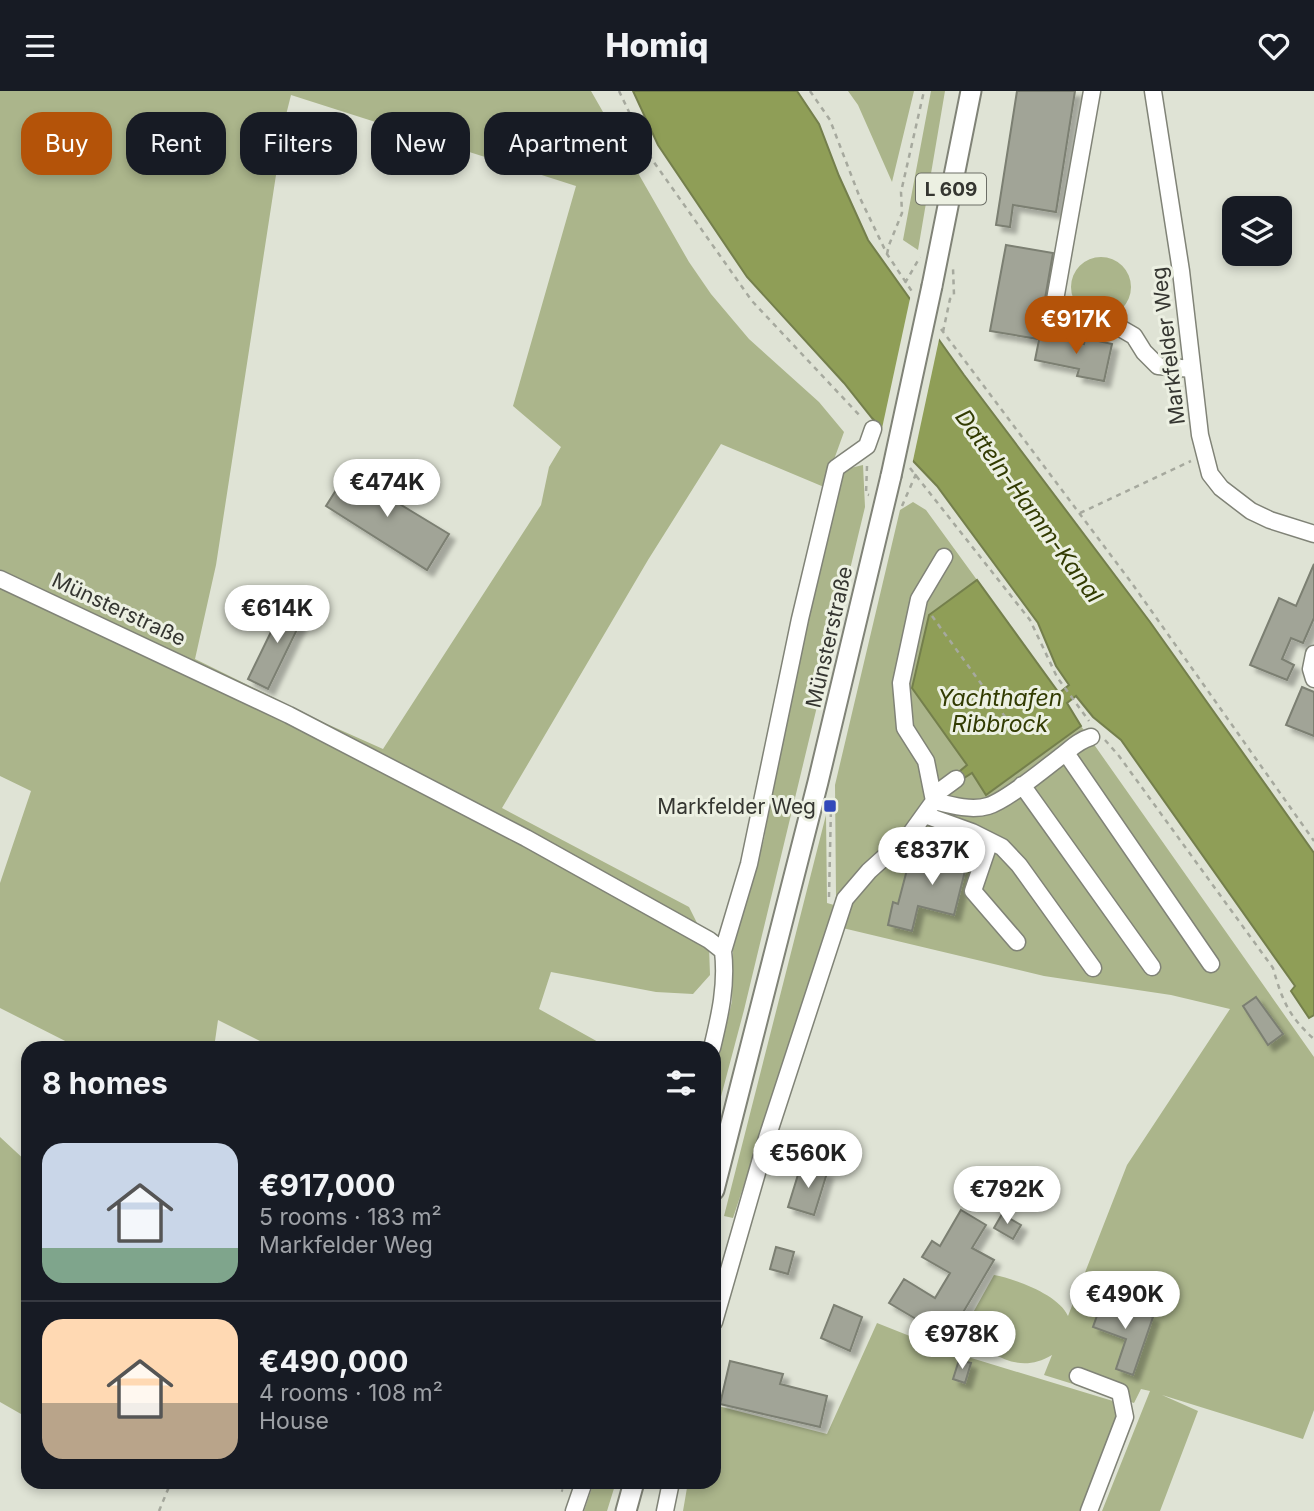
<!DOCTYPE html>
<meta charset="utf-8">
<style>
body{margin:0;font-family:Inter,sans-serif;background:#242831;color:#f1f3f6;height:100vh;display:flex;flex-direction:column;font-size:26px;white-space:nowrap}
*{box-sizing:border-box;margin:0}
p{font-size:23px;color:#9ea1a6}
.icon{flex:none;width:38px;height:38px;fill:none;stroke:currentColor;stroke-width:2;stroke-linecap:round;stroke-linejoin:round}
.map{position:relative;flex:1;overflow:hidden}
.side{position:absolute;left:21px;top:950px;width:700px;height:448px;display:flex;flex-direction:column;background:#171b24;border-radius:21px;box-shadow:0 4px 10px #0003}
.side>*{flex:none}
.banner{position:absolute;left:21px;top:21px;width:700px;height:63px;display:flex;gap:14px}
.controls{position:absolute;left:1222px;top:105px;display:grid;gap:14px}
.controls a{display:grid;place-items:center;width:70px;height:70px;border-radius:14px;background:#171b24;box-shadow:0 4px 10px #0003;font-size:35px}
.price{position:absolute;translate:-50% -60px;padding:0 16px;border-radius:24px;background:#fff;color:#222;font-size:23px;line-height:46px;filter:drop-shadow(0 2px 4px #0008)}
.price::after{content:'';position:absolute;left:50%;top:42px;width:21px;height:16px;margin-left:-10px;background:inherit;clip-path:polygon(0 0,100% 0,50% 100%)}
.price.selected{background:#b45309;color:#fff}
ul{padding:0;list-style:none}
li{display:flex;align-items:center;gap:21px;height:175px;padding:0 21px}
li+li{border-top:2px solid #363941}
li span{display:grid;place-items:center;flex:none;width:196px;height:140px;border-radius:21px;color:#555}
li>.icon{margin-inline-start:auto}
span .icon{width:84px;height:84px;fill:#fffc;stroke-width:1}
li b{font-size:30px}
h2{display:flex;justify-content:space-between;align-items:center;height:84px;padding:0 21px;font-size:30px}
.chip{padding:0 24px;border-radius:21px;background:#171b24;box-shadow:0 4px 10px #0003;font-size:24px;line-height:63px}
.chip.selected{background:#b45309;color:#fff}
header{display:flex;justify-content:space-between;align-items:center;height:91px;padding:0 21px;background:#171b24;font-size:32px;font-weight:800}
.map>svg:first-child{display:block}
.green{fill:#abb58b;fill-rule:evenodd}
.water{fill:#8f9e57;stroke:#747f4c;stroke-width:2}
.pier{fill:#dfe3d5}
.building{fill:#a1a497;stroke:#7b7f72;stroke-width:2;filter:url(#shadow)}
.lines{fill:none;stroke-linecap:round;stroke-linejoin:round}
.minor-casing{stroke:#808377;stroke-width:19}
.major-casing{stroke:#808377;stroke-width:23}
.path{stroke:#a6a99e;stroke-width:2.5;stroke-dasharray:5 5;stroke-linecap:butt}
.minor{stroke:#fff;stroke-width:16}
.major{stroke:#fff;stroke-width:19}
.major-bridge-casing{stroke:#808377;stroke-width:23;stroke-linecap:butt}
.major-bridge{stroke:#fff;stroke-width:19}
.poi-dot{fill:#3149ba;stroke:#ecf0e2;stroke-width:2.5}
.labels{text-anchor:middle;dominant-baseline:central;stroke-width:6;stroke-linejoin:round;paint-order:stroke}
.shield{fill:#ecf0e2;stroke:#6c6e66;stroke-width:2}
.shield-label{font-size:19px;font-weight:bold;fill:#353631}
.street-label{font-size:21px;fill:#353631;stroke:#ecf0e2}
.poi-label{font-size:21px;fill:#353631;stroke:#ecf0e2;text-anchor:end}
.water-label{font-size:23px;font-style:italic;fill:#323b02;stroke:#ecf0e2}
</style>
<header><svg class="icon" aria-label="menu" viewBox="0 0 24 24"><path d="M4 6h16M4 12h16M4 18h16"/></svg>Homiq<svg class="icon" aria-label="heart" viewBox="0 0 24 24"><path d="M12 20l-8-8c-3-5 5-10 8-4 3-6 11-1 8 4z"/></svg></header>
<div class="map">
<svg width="1314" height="1420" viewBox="0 0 1314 1420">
<defs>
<filter id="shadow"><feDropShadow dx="6" dy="6" stdDeviation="2" flood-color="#0004"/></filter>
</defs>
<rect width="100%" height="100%" fill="#dfe3d5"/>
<path class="green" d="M0,0H591L689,171L711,203L749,248L819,311L844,341L824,396L721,353L648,469L502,717L689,816L709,856L710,884L693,903L656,901L551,881L539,918L609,957H274L218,929L214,957H79L0,917V792L31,700L0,685ZM291,4L576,95L513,315L561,356L549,376L541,414L383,658L327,633L195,568L216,474L284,32Z
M848,0H914L892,91L858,14Z
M931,0H945L918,159L903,149Z
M1071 196a30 30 0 1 1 60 0a30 30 0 1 1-60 0Z
M863,374L865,416L744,919L714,1032V987L732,910L733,857L764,748L777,670L838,394L846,378Z
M913,411L926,419L977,489L929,524L967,675L954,685L972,682L987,704L1081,635L1314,966V1319L1303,1348L1162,1304L1198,1320L1160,1420H1102L1150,1300L1141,1298L1134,1312L1044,1284L1052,1264C1019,1284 994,1264 966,1245L965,1236L994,1184C1016,1188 1059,1204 1068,1225L1127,1074L1230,918L1171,904L1044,885L830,834L733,1127L724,1125L826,724L827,812L834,814L836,805L835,694L900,419Z
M0,1046L28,1072V1327L0,1311Z
M877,1232L945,1259L1113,1310L1121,1322L1083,1420H683L688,1391H714V1314L827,1343Z
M594,1391H616L607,1420H584Z"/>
<path class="water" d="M633,0H797L819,33L839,85L868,149L964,284L1150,531L1314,762V924L1309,927L1291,900L1295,895L1121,649L1093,626L1076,605L1067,612L1081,635L986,704L972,682L958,691L954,685L967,674L912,597L929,524L977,489L1059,602L1069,594L1056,575L1038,532L937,395L872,327L844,292L747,186L658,54Z"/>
<path class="pier" d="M911,203L940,244L912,374L881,342Z"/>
<path class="building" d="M1017,0H1075L1056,121L1013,114L1010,136L996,134Z
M1006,154L1053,162L1038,248L990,240Z
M1040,244L1084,253L1085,247L1112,253L1104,290L1077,285L1079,278L1035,269Z
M350,377L395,406L393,409L449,443L427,479L326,415Z
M1314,473V527L1303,552L1291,547L1282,568L1294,574L1287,589L1250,574L1279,507L1296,515Z
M286,510L306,520L268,598L248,588Z
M1302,596L1314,601V645L1286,634Z
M954,746L977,755L971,773L967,772L954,824L918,815L912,840L888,834L893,811L898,813L909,771L945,780Z
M1256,906L1283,943L1268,954L1243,915Z
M801,1074L827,1082L814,1124L788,1116Z
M961,1119L986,1134L972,1157L994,1169L948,1247L889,1212L904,1188L935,1207L950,1182L922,1166L932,1150L940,1155Z
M1002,1123L1021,1134L1013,1148L994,1137Z
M776,1156L794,1161L788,1183L770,1178Z
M1103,1208L1153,1226L1133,1284L1116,1278L1126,1248L1093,1236Z
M834,1214L862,1226L850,1260L821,1247Z
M959,1269L971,1272L965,1292L953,1288Z
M730,1270L783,1283L780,1293L827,1305L820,1336L720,1313Z"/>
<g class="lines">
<defs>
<path id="minor" d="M1092,0L1055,209L1063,223L1081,230L1115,234L1134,245L1144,261L1158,275L1192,278
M1153,0L1181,180L1200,344L1210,383L1221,397L1251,420L1270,429L1314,443
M0,488L289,624L526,747L709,849L723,860C727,894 720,924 712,957
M1314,563L1311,578L1314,588
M1066,662L1211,873
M1022,694L1152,876
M933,705L956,688
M934,710C950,714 971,720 988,715C1007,709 1043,679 1060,666C1071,658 1077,650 1091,646
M925,724L972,741L1002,756L1019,774L1093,877
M990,750L973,800L1017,851
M723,860L749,773L800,528L836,377L867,355L873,338
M714,1231L767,1047L845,808L869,780L911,742L934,710L926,670L905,637L901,592L919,508L944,466
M1078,1285L1120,1301L1125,1326L1089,1420
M574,1420L584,1391
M665,1420L671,1391"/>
<path id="major" d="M932,195L971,0
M714,1099L818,691L891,385
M626,1420L634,1391"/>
</defs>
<use href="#minor" class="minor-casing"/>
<use href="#major" class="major-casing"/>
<path class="path" d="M619,0L651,67L752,210L862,327
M810,0L830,29L860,107L887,163L913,202
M887,163L889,154L902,122L901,101L924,0
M905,192L920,166
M941,238L1131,491L1314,750
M943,241L950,208L954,204L953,177
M867,375L866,403L869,404
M910,377L1030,529L1057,586L1089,630
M902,415L916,383
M1080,422L1191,370
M932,525L1006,627
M1105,649L1119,665L1273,877C1282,909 1289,926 1314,948
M829,806L831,715
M543,1391L563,1400
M159,1420L171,1391"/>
<use href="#minor" class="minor"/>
<use href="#major" class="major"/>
<defs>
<path id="major-bridge" d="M891,385L932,195"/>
</defs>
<use href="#major-bridge" class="major-bridge-casing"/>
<use href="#major-bridge" class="major-bridge"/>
</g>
<rect class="poi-dot" x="823" y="708" width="14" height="14" rx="3.5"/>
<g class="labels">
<rect class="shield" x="916" y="82.5" width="70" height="31" rx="5"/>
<g class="shield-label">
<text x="951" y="98">L 609</text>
</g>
<g class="street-label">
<text transform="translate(1168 255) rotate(-97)">Markfelder Weg</text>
<text transform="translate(119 518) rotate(25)">Münsterstraße</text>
<text transform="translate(829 546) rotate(-77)">Münsterstraße</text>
</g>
<g class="poi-label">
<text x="816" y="715">Markfelder Weg</text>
</g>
<g class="water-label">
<text transform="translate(1029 415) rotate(54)">Datteln-Hamm-Kanal</text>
<text x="1000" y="607">Yachthafen<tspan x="1000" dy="26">Ribbrock</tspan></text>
</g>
</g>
</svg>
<div class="controls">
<a><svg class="icon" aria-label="layers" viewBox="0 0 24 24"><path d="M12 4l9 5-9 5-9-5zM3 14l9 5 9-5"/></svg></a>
</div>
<b class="price selected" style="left:1076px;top:265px">€917K</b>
<b class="price" style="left:387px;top:428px">€474K</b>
<b class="price" style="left:277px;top:554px">€614K</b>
<b class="price" style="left:932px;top:796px">€837K</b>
<b class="price" style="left:808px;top:1099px">€560K</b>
<b class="price" style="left:1007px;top:1135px">€792K</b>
<b class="price" style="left:1125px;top:1240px">€490K</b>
<b class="price" style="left:962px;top:1280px">€978K</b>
<div class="banner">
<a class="chip selected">Buy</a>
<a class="chip">Rent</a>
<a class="chip">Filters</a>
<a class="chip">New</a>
<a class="chip">Apartment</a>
</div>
<section class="side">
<h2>8 homes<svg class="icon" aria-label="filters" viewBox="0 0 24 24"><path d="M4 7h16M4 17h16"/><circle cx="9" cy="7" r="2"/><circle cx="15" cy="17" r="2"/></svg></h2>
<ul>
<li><span style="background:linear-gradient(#c9d6e8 75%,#7fa58c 0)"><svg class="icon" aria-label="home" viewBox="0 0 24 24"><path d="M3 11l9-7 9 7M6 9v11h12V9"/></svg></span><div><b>€917,000</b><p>5 rooms · 183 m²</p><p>Markfelder Weg</p></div></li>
<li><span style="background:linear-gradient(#ffd9b3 60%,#b9a48a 0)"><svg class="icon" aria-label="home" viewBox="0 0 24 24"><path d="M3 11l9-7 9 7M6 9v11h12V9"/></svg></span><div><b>€490,000</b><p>4 rooms · 108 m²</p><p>House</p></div></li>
</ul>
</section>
</div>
